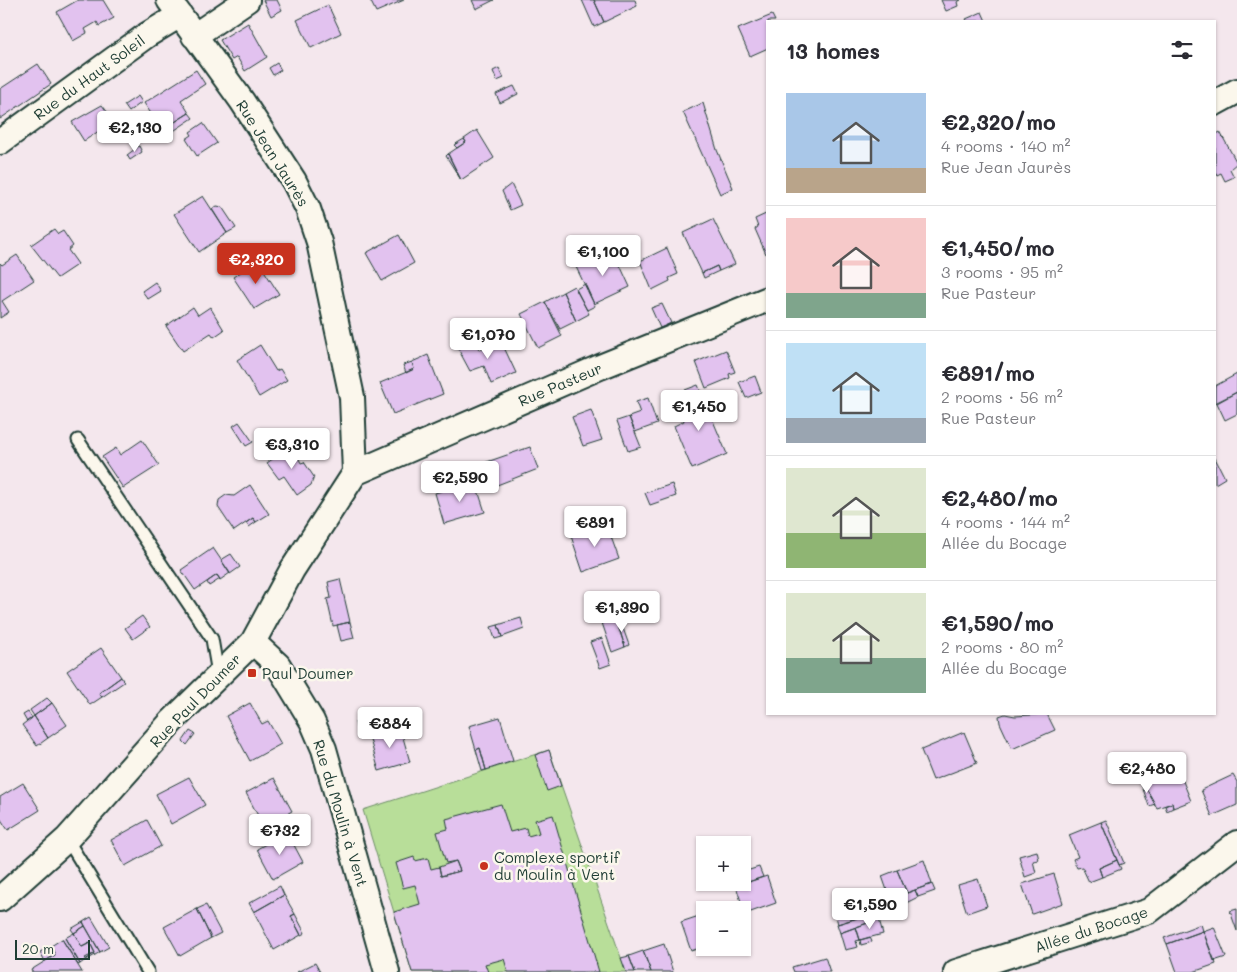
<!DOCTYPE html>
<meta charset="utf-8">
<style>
body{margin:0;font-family:Mali,sans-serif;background:#f7f7f7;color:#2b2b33;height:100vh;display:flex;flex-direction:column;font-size:19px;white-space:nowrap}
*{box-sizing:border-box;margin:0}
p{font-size:16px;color:#7c7c81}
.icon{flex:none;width:28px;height:28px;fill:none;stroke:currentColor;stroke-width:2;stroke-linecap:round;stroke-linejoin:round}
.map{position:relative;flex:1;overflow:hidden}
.sheet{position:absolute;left:766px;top:20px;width:450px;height:695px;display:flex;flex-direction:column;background:#fff;border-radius:0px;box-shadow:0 1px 4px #0004}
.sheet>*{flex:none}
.tools{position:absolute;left:696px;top:836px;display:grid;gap:10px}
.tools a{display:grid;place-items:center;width:55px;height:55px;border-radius:0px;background:#fff;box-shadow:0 1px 4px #0004;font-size:25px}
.scale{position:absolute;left:15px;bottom:12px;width:75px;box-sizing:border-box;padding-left:5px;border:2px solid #1f3d34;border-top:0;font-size:14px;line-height:18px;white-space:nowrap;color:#1f3d34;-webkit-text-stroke:4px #fbf7ec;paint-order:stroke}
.price{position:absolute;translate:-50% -42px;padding:0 11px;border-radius:5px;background:#fff;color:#222;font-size:16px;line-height:32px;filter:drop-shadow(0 1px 2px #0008)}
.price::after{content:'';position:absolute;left:50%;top:30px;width:15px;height:11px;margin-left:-8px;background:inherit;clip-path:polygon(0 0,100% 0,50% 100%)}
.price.current{background:#c8321e;color:#fff}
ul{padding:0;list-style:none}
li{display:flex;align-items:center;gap:15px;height:125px;padding:0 20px}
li+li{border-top:1px solid #e1e1e2}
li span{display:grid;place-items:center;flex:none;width:140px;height:100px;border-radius:0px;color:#555}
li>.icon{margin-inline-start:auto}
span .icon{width:60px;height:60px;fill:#fffc;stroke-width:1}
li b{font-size:21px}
h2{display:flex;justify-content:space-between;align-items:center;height:60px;padding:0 20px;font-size:21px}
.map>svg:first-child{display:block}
.green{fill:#b8de99;stroke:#6c8e66}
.building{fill:#e2c2ef;stroke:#1f3d34}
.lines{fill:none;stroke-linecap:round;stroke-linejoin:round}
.lane-casing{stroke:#1f3d34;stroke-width:15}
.street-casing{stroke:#1f3d34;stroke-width:28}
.lane{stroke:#fbf7ec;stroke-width:11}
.street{stroke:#fbf7ec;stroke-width:24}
.poi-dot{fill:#c8321e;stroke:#fbf7ec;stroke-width:2}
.labels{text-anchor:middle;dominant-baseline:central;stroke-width:5;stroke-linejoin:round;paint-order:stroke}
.street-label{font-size:15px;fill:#1f3d34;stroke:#fbf7ec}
.poi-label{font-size:15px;fill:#1f3d34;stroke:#fbf7ec;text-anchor:start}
</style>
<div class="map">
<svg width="1237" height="972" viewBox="0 0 1237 972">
<rect width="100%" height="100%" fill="#f4e7ed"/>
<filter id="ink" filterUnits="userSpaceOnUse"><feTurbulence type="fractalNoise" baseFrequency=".02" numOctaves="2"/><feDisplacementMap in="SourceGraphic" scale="10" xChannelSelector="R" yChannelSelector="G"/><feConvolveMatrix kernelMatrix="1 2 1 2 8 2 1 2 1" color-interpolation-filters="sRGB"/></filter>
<g filter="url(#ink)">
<path class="green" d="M549,750L626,972H412L363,810Z"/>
<path class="building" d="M78,0H103L114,18L99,26L97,22L85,29L87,33L73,41L57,12Z
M263,0H277L282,10L271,16Z
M370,0H404L376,12Z
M472,0H494L476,9Z
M582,0H594L604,22L594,27Z
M594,0H635L637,6L604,22Z
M941,0H961L957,2L958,6L946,11Z
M328,5L341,33L311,48L297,20Z
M982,12L986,21H967L966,19Z
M772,15L775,21H768V48L750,56L738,29Z
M248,23L267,57L245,71L237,57L232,60L220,40Z
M277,63L281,70L273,75L269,68Z
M38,64L51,84L0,119V89Z
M499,68L504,78L497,81L493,71Z
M196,70L205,84L181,100L189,113L162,130L144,103Z
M514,86L518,94L500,103L496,94Z
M138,96L142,102L129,112L124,105Z
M703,103L717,150L733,188L720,194L683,112Z
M102,105L114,121L84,141L72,122Z
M189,113L193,118L166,136L162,130Z
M203,123L217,143L197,156L186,139L192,135L190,132Z
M477,130L494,158L461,180L448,154L466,142L464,139Z
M1220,132L1237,163L1230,169L1234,177L1225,181L1221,173L1217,175L1215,171V135Z
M464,139L466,142L457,148L454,145Z
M139,146L142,152L130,160L127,155Z
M448,154L461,180L446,156Z
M511,184L521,205L510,210L502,191Z
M203,196L227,233L199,252L174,214Z
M217,206L222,207L236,228L227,233L212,209Z
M768,213V253L766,254L755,229L758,227L755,219Z
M713,219L735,264L719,271L717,266L702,273L683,233Z
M54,229L58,234L63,231L73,246L68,250L78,264L57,278L31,245Z
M399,235L414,263L382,281L366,253Z
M667,248L678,274L669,278L670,281L652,290L640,261Z
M613,250L630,287L594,304L576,267Z
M17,255L34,280L2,301L9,312L0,318V263L2,265Z
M258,261L279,294L254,309L233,277Z
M717,266L719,271L704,278L702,273Z
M155,282L161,291L148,299L142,291Z
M585,284L595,306L587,310L576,289Z
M574,286L589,314L576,321L563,292Z
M563,292L576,321L560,329L545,302Z
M545,302L562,336L538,348L521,314Z
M662,304L671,323L660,328L651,308Z
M193,307L198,315L210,307L224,330L214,337L211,333L183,351L166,326Z
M475,339L479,350L501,341L516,373L491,384L484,366L470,371L456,345Z
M260,345L276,371L280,369L287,380L259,397L237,360Z
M726,350L735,372L729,374L730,378L706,388L696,362Z
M428,355L443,394L393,414L380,383L414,369L412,362Z
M412,362L414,369L406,373L403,365Z
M1237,374V392L1215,403V386Z
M755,376L761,392L746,398L739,382Z
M698,385L727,454L692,469L674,426L684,421L681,413L693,408L685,390Z
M1237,392V414L1225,420L1217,403Z
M648,398L657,424L635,432L629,417L640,413L636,402Z
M591,410L602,440L583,446L572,417Z
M629,417L641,447L628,451L617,421Z
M239,422L253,442L246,446L233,426Z
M142,440L159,465L123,488L102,457L116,448L120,455Z
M292,445L301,463L304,462L314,477L311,485L297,495L284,476L279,479L267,463Z
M530,447L538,469L492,487L484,463Z
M1215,458L1225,478L1215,484Z
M475,481L485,512L444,524L435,493Z
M672,484L676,496L650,505L645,493Z
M250,485L269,514L256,522L253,518L234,531L218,507L219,500L226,495L234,496Z
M253,518L256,522L249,527L246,523Z
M606,523L619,559L583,572L571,536Z
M213,548L230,573L220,580L217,575L195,590L181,570Z
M231,554L240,567L230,574L221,560Z
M217,575L220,579L209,586L207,582Z
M340,579L350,622L333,626L327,599L331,598L328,582Z
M142,616L150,627L133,639L125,628Z
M619,617L629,645L625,647L616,619Z
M521,618L524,629L502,637L498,625Z
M616,619L625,647L612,652L602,623Z
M350,622L354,638L341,641L337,625Z
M498,625L502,637L495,639L491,627Z
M602,638L611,664L600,668L590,642Z
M101,648L121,677L99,693L102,697L90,705L67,671Z
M121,677L124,682L102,697L99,693Z
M47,698L52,703L34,716L30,710Z
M52,703L67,725L48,738L34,716Z
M250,703L262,724L268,721L281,744L250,761L226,716Z
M28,712L32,718L27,722L23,715Z
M1005,714L1015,716L1047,714L1055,730L1012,749L1000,723L999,716Z
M34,716L48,738L37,746L22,725Z
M500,717L513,761L486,770L480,748L476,750L469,726Z
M374,718L377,734L359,739L355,722Z
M400,727L410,762L379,771L369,736Z
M190,731L195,734L187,745L183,741Z
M964,732L977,763L933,780L921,750Z
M480,748L486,770L482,771L476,750Z
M549,750L561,786L547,791L535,755Z
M1143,755L1151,759L1154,766L1137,772L1133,765L1135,759Z
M1154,766L1158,778L1178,769L1191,801L1173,808L1172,803L1157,808L1137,772Z
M1137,772L1155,804L1149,806Z
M1233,775L1237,782V805L1212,816L1201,790Z
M189,777L205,805L171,824L156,794Z
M274,778L292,811L264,827L246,793Z
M23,783L40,810L8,830L0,818V797Z
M1172,803L1173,808L1167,811L1165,806Z
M501,804L510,832L526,828L528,836L539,833L535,820L553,815L599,972H508L504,959L485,964L488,972H412L394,912L420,904L415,885L403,888L396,863L414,857L415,861L428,858L431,869L439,867L441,876L460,871L456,861L446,863L437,832L448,829L446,819Z
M147,820L161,846L125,866L111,840Z
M1106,820L1124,863L1119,865L1101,822Z
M1101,822L1117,860L1099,868L1102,877L1089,882L1082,867L1077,868L1073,859L1078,857L1069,835Z
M287,832L303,862L273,879L257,849Z
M1037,851L1039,860L1033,861L1036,873L1025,877L1019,856Z
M924,860L932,884L907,893L897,870Z
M1117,860L1121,869L1102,877L1099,868Z
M456,861L460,871L441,876L439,867Z
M759,867L763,877L745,883L743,872Z
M897,870L907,893L890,899L882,876Z
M1054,874L1063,903L1032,914L1022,884Z
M767,876L776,903L745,914L736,886Z
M978,879L987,906L967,913L958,885Z
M932,884L935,891L918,897L915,890Z
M280,886L284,895L254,912L249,903Z
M915,890L918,897L894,909L890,899Z
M284,895L295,914L291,916L301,935L274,950L254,912Z
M860,902L864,916L838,924L834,909Z
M206,905L221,933L211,938L197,909Z
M197,909L211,938L180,956L164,927Z
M1237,909V931L1230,911Z
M877,912L879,919L840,933L837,924Z
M295,914L305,933L301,935L291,916Z
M705,914V946L691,951L681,922Z
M91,917L109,947L100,952L83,922Z
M879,919L883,934L860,940L856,927Z
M83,922L85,926L74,933L71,929Z
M1201,924L1203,931L1167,944L1164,938Z
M85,926L100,952L87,960L85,958L95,953L90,943L82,947L74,933Z
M856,927L860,940L856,941L858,947L845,950L840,933Z
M1214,927L1226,957L1214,961L1203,931Z
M1203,931L1216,964L1193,972H1177L1167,944Z
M74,933L82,947L90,943L95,953L80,964L65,938Z
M870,937L872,942L861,945L860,940Z
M65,938L80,964L78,965L62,939Z
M62,939L82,972H32L31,970L55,955L51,946Z
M664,944L673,972H651L643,951Z
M51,946L55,955L45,961L40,952Z
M643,951L651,972H635L629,956Z
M629,956L635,972H626L621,958Z
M825,957L830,972H794L792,967Z
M315,963L320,972H297Z"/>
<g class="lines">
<defs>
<path id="lane" d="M78,440L212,639L218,674
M67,839L148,972"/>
<path id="street" d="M169,0L242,101L294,181L308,209L319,242L352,397L355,473
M194,36L247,0
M1215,103L1237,91
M0,142L147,35L180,15
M355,473L600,367L768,299
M253,642L278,665L312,721L324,749L387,972
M0,899L67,839L172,721L253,642L292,570L355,473
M956,972L1149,911L1237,843"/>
</defs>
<use href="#lane" class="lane-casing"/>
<use href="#street" class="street-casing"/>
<use href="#lane" class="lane"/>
<use href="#street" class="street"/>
</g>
</g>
<g class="poi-dot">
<rect x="247" y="668" width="10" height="10" rx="2.5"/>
<circle cx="484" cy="866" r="5"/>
</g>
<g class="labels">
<g class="street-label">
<text transform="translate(89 77) rotate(-36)">Rue du Haut Soleil</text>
<text transform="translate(273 153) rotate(58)">Rue Jean Jaurès</text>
<text transform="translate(560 384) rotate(-23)">Rue Pasteur</text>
<text transform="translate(195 700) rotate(-46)">Rue Paul Doumer</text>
<text transform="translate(341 813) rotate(73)">Rue du Moulin à Vent</text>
<text transform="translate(1091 929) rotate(-18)">Allée du Bocage</text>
</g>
<g class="poi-label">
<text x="262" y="673">Paul Doumer</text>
<text x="494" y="857">Complexe sportif<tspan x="494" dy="17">du Moulin à Vent</tspan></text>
</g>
</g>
</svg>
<div class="tools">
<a>+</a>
<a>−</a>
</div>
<div class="scale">20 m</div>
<b class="price" style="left:135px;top:153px">€2,130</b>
<b class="price" style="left:603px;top:277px">€1,100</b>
<b class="price current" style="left:256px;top:285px">€2,320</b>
<b class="price" style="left:488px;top:360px">€1,070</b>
<b class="price" style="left:699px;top:432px">€1,450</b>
<b class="price" style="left:292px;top:470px">€3,310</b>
<b class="price" style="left:460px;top:503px">€2,590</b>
<b class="price" style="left:595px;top:548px">€891</b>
<b class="price" style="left:622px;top:633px">€1,390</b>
<b class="price" style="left:390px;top:749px">€884</b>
<b class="price" style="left:1147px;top:794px">€2,480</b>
<b class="price" style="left:280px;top:856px">€732</b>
<b class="price" style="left:870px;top:930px">€1,590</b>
<section class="sheet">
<h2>13 homes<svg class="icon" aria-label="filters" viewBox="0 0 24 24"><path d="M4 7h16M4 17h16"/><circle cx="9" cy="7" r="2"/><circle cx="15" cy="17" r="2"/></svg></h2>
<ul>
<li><span style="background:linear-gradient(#a9c7e8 75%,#b9a48a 0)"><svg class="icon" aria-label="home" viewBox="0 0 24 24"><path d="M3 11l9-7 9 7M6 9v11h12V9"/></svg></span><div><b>€2,320/mo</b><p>4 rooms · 140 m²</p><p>Rue Jean Jaurès</p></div></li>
<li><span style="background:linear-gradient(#f6c9c9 75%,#7fa58c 0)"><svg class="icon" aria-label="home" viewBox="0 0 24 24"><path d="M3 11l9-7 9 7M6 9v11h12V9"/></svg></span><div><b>€1,450/mo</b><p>3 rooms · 95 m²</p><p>Rue Pasteur</p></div></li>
<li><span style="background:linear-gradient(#bfe0f5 75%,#9aa5b1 0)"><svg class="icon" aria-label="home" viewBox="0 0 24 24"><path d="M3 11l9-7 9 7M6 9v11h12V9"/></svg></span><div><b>€891/mo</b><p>2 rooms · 56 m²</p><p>Rue Pasteur</p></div></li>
<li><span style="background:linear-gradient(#dfe7d0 65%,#8fb573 0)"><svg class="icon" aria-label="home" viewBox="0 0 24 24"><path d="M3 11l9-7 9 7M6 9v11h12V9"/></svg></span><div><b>€2,480/mo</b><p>4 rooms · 144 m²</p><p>Allée du Bocage</p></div></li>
<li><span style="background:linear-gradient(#dfe7d0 65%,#7fa58c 0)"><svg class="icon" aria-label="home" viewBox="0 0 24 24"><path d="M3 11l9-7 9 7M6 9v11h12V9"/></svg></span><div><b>€1,590/mo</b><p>2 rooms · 80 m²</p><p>Allée du Bocage</p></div></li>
</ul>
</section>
</div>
